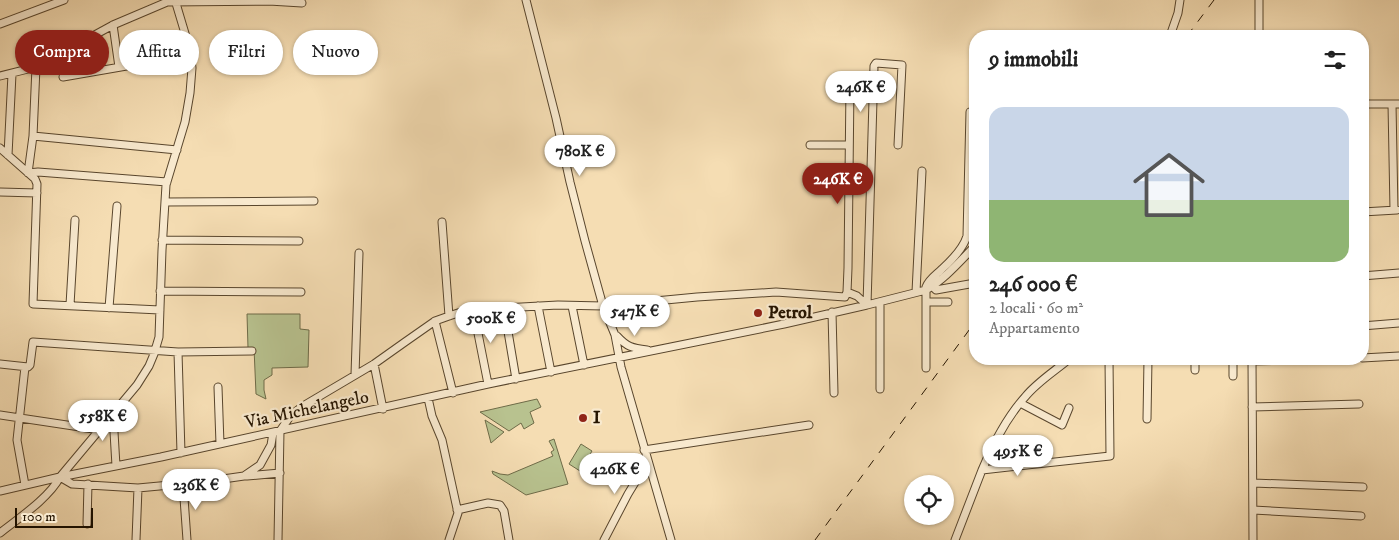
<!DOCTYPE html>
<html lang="it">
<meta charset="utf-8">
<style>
body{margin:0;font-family:"IM FELL DW Pica",serif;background:#f2f2f2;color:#222;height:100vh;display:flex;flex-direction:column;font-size:19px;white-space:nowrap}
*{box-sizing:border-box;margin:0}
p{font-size:16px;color:#767676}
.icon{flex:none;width:28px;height:28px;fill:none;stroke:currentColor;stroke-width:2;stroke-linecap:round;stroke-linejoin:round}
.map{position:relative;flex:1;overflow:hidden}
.panel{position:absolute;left:969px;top:30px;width:400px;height:335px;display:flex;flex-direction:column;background:#fff;border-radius:20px;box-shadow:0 1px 4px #0004}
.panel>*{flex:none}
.banner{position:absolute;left:15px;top:30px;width:475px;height:45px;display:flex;gap:10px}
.controls{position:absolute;left:904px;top:475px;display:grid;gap:10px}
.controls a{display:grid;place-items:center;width:50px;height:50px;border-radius:50%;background:#fff;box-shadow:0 1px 4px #0004;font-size:25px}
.scale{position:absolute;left:15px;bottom:12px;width:78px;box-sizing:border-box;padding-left:5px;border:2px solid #251400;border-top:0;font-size:14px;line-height:18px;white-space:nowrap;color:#251400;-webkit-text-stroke:4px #f8e9ce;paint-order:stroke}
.price{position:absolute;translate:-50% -42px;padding:0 11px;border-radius:18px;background:#fff;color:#222;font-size:16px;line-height:32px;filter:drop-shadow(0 1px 2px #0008)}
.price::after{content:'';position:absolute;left:50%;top:30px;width:15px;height:11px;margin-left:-8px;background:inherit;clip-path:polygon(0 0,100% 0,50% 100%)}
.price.on{background:#8f2418;color:#fff}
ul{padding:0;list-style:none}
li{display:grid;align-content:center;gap:10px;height:265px;padding:0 20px}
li+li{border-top:1px solid #e0e0e0}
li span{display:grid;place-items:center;height:155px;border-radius:15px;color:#555}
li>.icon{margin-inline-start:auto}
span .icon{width:90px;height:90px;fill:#fffc;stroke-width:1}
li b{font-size:21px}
h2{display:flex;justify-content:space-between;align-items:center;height:60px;padding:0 20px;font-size:21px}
.tag{padding:0 18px;border-radius:22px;background:#fff;box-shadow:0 1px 4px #0004;font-size:18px;line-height:45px}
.tag.on{background:#8f2418;color:#fff}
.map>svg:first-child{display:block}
.green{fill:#b8c28f;stroke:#6e6b48}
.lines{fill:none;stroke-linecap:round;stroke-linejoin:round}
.minor-casing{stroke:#59462d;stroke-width:9}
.minor{stroke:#f8e9ce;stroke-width:7}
.rail{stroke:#251400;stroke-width:1;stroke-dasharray:9 9;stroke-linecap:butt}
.poi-dot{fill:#8f2418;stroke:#f8e9ce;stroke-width:2}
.labels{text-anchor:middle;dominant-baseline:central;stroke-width:4.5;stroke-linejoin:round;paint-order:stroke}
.poi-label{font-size:18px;font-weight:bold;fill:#251400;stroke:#f8e9ce;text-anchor:start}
.street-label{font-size:18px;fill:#251400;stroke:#f8e9ce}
</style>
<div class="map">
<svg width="1399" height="540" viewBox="0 0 1399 540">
<rect width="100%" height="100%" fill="#f5ddb3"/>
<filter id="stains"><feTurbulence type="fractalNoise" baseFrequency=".004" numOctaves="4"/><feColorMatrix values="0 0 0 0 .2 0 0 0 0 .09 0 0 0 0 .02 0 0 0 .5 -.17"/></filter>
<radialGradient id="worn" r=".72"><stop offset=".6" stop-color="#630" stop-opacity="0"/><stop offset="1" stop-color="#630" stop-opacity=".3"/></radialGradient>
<path class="green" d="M247,314H300V329L309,330L308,367L272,368V375L264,380V390L266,399L256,394L254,348H248Z
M537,399L541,407L530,412L534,423L524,429L521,423L509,431L480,412Z
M485,420L504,432L491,443Z
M554,439L568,484L526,495L493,474L492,471L500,474L508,475L553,456L551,452L554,450L549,441Z
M581,444L592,451L580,471L569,464Z"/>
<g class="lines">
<defs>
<path id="minor" d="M526,0L556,118L570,182L585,241L603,306L615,335L621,367L671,540
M0,24L64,0
M113,25L119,67
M1170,36L1178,13L1180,0
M1259,36V0
M36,67L33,136L28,173L38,172L167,182
M0,76L36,67L113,25L167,2L269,1L302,3
M63,77L190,55
M850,85L848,268L847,292L857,296L867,305
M1362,104H1399
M1392,104L1394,210
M33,136L177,150
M810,145H849
M0,148L35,179L37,184L33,304L160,310
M8,155L12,74
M0,192L37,193
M165,202L314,201
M1362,212L1397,210
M442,222L449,316
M162,240L299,241
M1362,276L1399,273
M932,286L936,290L975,283
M160,291L301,292
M916,292L922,171
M926,302H948
M70,305L75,220
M867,305L874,66L876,63L902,65L898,145
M538,306L551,372
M572,306L584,365
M109,308L117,206
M473,308L488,384
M504,308L516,379
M832,312L834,393
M435,321L453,393
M1362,326L1399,323
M617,336C627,347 632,348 647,350
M178,352L181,453
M1362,358L1399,356
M1069,359C1055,371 1037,382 1025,397C1006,418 993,444 982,470L1110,456L1109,359
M1195,359V370
M1252,359L1253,540
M1252,361L1335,359
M0,364L28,367L30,365L33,342L178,352L252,351
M374,364L383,409
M926,368V287C929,279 936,275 942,269C952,260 963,249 967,236L970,112
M355,375L359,253
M1233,376V359
M218,387L220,444
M880,389V302
M428,398L432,416L442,440L458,513L449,540
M1020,403L1062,425L1069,408
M1252,407L1359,404
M0,415L100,430
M113,415L116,466
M1147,419L1148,359
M644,450L809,425
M247,476L280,473
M60,477L72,484L138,488L202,482L244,476L260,465L271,445L273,433
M1253,483L1363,487
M183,484L187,540
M25,485L17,440L25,367
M0,491L60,477L161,457L488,384L784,324L867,305L926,290C945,279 960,261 975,246
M457,510L488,503L500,505L504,511L509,540
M1253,510L1361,516
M87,524L88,484
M0,533C19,518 49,498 60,477L137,385L149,366L154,354L159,337L162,250L166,185L185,122L190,93L192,68L190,50L175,0
M136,540L138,488
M278,540L280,431L291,415L303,406L374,364L405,342L435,321L449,316L473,308H504L558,305L603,306L697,297L776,292L845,297L847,292
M604,540L628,494L648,461
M955,540L982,470"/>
</defs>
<use href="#minor" class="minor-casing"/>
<use href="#minor" class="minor"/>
<path class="rail" d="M1187,36L1214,0
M815,540L975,322"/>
</g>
<g class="poi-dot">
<circle cx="758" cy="313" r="5"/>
<circle cx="583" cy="418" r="5"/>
</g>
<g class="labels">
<g class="poi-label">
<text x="768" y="313">Petrol</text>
<text x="593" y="418">I</text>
</g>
<g class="street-label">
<text transform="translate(307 410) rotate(-12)">Via Michelangelo</text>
</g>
</g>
<rect width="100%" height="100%" filter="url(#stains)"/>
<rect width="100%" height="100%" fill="url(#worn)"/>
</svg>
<div class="controls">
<a><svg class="icon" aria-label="locate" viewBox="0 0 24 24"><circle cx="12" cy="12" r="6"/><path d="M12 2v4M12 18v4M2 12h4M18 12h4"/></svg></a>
</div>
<div class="scale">100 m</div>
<b class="price" style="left:861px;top:113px">246K €</b>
<b class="price" style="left:580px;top:177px">780K €</b>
<b class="price on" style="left:838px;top:205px">246K €</b>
<b class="price" style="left:635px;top:337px">547K €</b>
<b class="price" style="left:491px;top:344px">500K €</b>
<b class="price" style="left:103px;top:442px">558K €</b>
<b class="price" style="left:1018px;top:477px">495K €</b>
<b class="price" style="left:615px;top:495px">426K €</b>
<b class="price" style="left:196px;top:511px">236K €</b>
<div class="banner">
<a class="tag on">Compra</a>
<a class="tag">Affitta</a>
<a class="tag">Filtri</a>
<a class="tag">Nuovo</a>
</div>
<section class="panel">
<h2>9 immobili<svg class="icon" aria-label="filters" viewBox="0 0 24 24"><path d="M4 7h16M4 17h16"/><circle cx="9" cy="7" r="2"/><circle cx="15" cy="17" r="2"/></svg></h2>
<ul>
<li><span style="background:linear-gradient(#c9d6e8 60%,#8fb573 0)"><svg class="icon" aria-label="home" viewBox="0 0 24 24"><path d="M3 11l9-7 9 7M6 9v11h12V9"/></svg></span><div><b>246 000 €</b><p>2 locali · 60 m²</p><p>Appartamento</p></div></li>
</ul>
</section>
</div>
